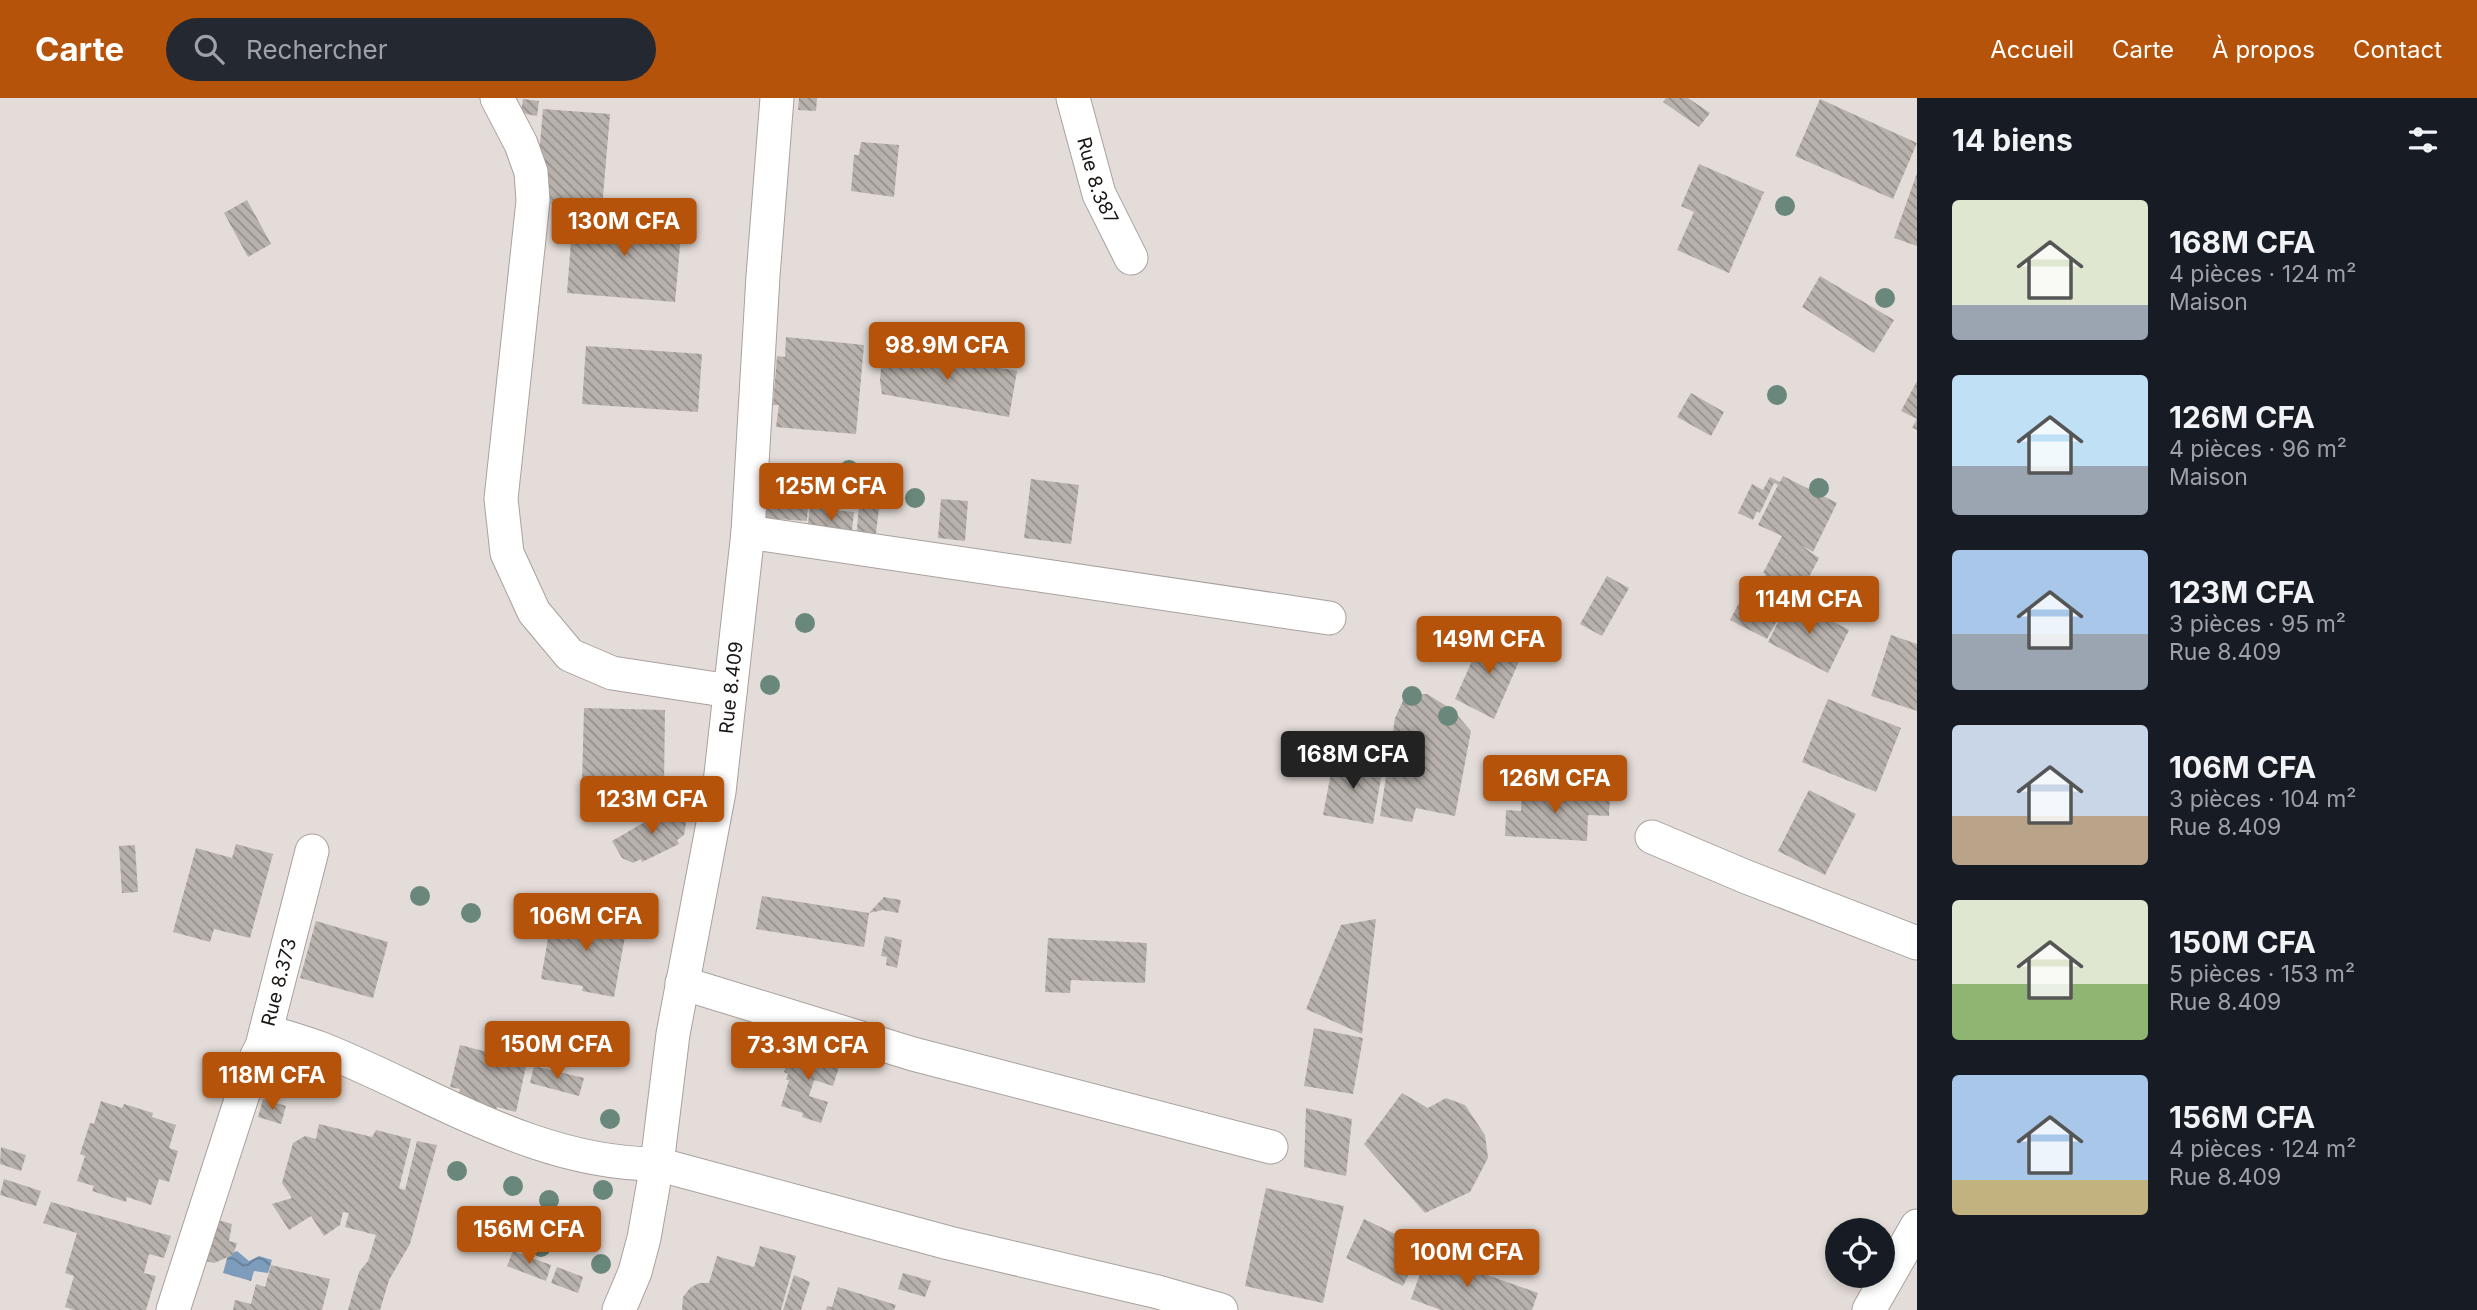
<!DOCTYPE html>
<html lang="fr">
<meta charset="utf-8">
<style>
body{margin:0;font-family:Inter,sans-serif;background:#242831;color:#f1f3f6;height:100vh;display:flex;flex-direction:column;font-size:26px;white-space:nowrap}
*{box-sizing:border-box;margin:0}
p{font-size:23px;color:#9ea1a6}
.icon{flex:none;width:38px;height:38px;fill:none;stroke:currentColor;stroke-width:2;stroke-linecap:round;stroke-linejoin:round}
.map{position:relative;flex:1;overflow:hidden}
.details{display:flex;flex-direction:column;background:#171b24;width:560px}
.details>*{flex:none}
.fabs{position:absolute;left:1825px;top:1120px;display:grid;gap:14px}
.fabs a{display:grid;place-items:center;width:70px;height:70px;border-radius:50%;background:#171b24;box-shadow:0 4px 10px #0003;font-size:35px}
.price{position:absolute;translate:-50% -60px;padding:0 16px;border-radius:7px;background:#b45309;color:#fff;font-size:23px;line-height:46px;filter:drop-shadow(0 2px 4px #0008)}
.price::after{content:'';position:absolute;left:50%;top:42px;width:21px;height:16px;margin-left:-10px;background:inherit;clip-path:polygon(0 0,100% 0,50% 100%)}
.price.current{background:#222;color:#fff}
ul{padding:0;list-style:none}
li{display:flex;align-items:center;gap:21px;height:175px;padding:0 35px}
li span{display:grid;place-items:center;flex:none;width:196px;height:140px;border-radius:7px;color:#555}
li>.icon{margin-inline-start:auto}
span .icon{width:84px;height:84px;fill:#fffc;stroke-width:1}
li b{font-size:30px}
h2{display:flex;justify-content:space-between;align-items:center;height:84px;padding:0 35px;font-size:30px}
header{display:flex;align-items:center;gap:42px;box-sizing:border-box;height:98px;padding:0 35px;background:#b45309;color:#fff}
header strong{font-size:33px}
nav{display:flex;gap:38px;margin-inline-start:auto;font-size:24px}
.search{width:490px;height:63px;background:#242831;display:flex;align-items:center;gap:18px;box-sizing:border-box;padding:0 24px;border-radius:38px;color:#9ea1a6;font-size:26px}
main{display:flex;flex:1;min-height:0}
.map>svg:first-child{display:block}
.water{fill:url(#water-waves)}
.building{fill:url(#building-back-hatch)}
.lines{fill:none;stroke-linecap:round;stroke-linejoin:round}
.minor-casing{stroke:#a9a19d;stroke-width:35}
.minor{stroke:#fff;stroke-width:33}
.tree{fill:#69887b}
.labels{text-anchor:middle;dominant-baseline:central;stroke-width:5;stroke-linejoin:round;paint-order:stroke}
.street-label{font-size:19px;fill:#191614;stroke:#e4dcd8}
</style>
<header>
<strong>Carte</strong>
<div class="search"><svg class="icon" aria-label="search" viewBox="0 0 24 24"><circle cx="10" cy="10" r="6"/><path d="M15 15l6 6"/></svg>Rechercher</div>
<nav><a>Accueil</a><a>Carte</a><a>À propos</a><a>Contact</a></nav>
</header>
<main>
<div class="map">
<svg width="1917" height="1212" viewBox="0 0 1917 1212">
<defs>
<pattern id="water-waves" width="16" height="10" patternUnits="userSpaceOnUse" patternTransform="scale(1.75)"><rect width="16" height="10" fill="#7e9dbc"/><path d="M0 5q4-4 8 0t8 0" fill="none" stroke="#667f98"/></pattern>
<pattern id="building-back-hatch" width="6" height="6" patternUnits="userSpaceOnUse" patternTransform="scale(1.75)"><rect width="6" height="6" fill="#b8b1ac"/><path d="M-1 5l2 2M0 0l6 6M5-1l2 2" fill="none" stroke="#958f8b"/></pattern>
</defs>
<rect width="100%" height="100%" fill="#e4dcd8"/>
<path class="water" d="M237,1153L249,1163L259,1158L272,1162L268,1175L254,1173L251,1183L223,1175L228,1157Z"/>
<path class="building" d="M799,0H817L816,13L798,12Z
M1666,0H1688L1710,15L1699,29L1663,4Z
M523,1L539,3L537,18L521,15Z
M1820,1L1917,45L1893,101L1795,58Z
M543,11L610,16L602,110L535,105Z
M861,44L899,47L894,99L851,93L854,57H859Z
M1699,66L1764,94L1729,175L1677,152L1694,114L1681,108Z
M1917,75V148L1894,140Z
M247,102L271,146L248,159L224,115Z
M573,117L682,126L675,204L567,195Z
M1820,178L1894,222L1874,255L1802,209Z
M884,236L890,250L1017,273L1009,319L882,296L880,282Z
M786,239L864,247L856,336L776,329L779,307H773L777,258L785,259Z
M586,248L702,256L698,314L582,306Z
M1917,283V332L1912,330L1917,321L1901,313Z
M1691,295L1724,314L1711,338L1677,319Z
M1783,378L1837,405L1813,454L1800,447L1819,460L1797,502L1790,498L1767,541L1730,522L1748,488L1757,493L1766,476L1763,475L1782,438L1758,427L1778,387L1774,385L1760,415L1757,413L1753,422L1738,415L1752,386L1763,392L1770,379L1780,384Z
M1031,381L1079,387L1071,446L1024,440Z
M755,388L809,391L807,423L777,421L776,433L752,409Z
M941,401L968,403L965,443L938,440Z
M859,409L879,411L875,443L856,440Z
M810,410L854,414L851,442L807,432Z
M1607,478L1629,490L1602,538L1580,526Z
M1790,501L1849,532L1828,575L1768,544Z
M1485,534L1523,554L1494,621L1455,601Z
M1891,537L1917,546V613L1871,598Z
M1406,596H1427L1453,612L1471,633L1455,718L1416,710L1412,724L1380,718L1395,620Z
M1828,601L1901,630L1876,694L1802,664Z
M584,610L665,612L664,684L602,722L582,686Z
M1334,659L1383,669L1373,726L1323,717Z
M1522,691L1610,697L1609,718L1588,717L1587,743L1505,738L1506,712L1521,713Z
M1809,692L1856,716L1825,777L1778,753Z
M676,706L686,725L684,737L677,742L679,746L642,764L641,761L633,765L622,760L612,743Z
M236,746L273,756L250,840L214,831L210,844L173,834L196,750L232,760Z
M135,747L138,794L122,795L119,748Z
M762,798L869,815L884,799L901,802L898,815L883,812L869,815L864,849L756,831Z
M590,815L628,822L614,899L582,893L583,888L541,881L552,817L588,824Z
M1376,821L1362,936L1306,911L1341,827Z
M316,823L388,844L373,900L300,880Z
M885,838L902,842L897,870L886,867L887,859L881,858Z
M1048,840L1147,845L1145,885L1071,882L1070,895L1045,894Z
M1314,930L1363,940L1353,996L1304,988Z
M460,947L527,964L516,1014L497,1009L496,1013L457,1004L460,991L450,989Z
M807,949L835,959L833,964L840,966L833,988L814,982L809,998L828,1004L821,1025L802,1019L803,1015L781,1008L789,982H786L788,976L784,974L791,952L805,956Z
M534,968L584,980L579,998L530,985Z
M1402,995L1428,1010L1446,1000L1465,1007L1485,1037L1488,1060L1470,1094L1425,1115L1364,1046Z
M263,1001L286,1008L281,1026L258,1019Z
M101,1003L122,1010L124,1006L153,1015L152,1019L176,1027L169,1050L178,1053L169,1084L159,1081L151,1107L127,1099L126,1104L92,1093L94,1088L77,1083L85,1058L80,1056L90,1025L94,1026Z
M1306,1010L1352,1021L1346,1078L1304,1069Z
M319,1026L372,1039L376,1032L411,1041L399,1090L405,1092L417,1043L437,1047L410,1146L389,1182L380,1212H348L359,1174L368,1163L376,1137L345,1129L349,1115L343,1114L340,1127L324,1138L311,1118L289,1132L272,1106L292,1100L282,1085L293,1045L305,1038L316,1041Z
M1,1049L26,1057L21,1073L0,1066Z
M4,1081L41,1093L36,1108L0,1097Z
M1266,1090L1344,1108L1323,1205L1245,1188Z
M51,1104L171,1138L164,1160L149,1156L144,1175L156,1178L146,1212H74L65,1209L74,1178L65,1175L77,1135L43,1125Z
M1364,1121L1422,1149L1403,1188L1346,1160Z
M218,1122L232,1126L229,1143L237,1145L233,1157L214,1165L205,1163Z
M760,1148L796,1158L781,1212H682L683,1199L690,1190L699,1185H709L717,1158L754,1169Z
M513,1153L551,1167L546,1183L507,1168Z
M1427,1156L1538,1195L1532,1212H1441L1411,1201Z
M271,1167L330,1181L322,1212H233L235,1202L251,1206L256,1186L265,1189Z
M557,1169L583,1179L578,1195L551,1185Z
M903,1175L931,1183L925,1199L898,1191Z
M794,1177L810,1184L801,1212H783Z
M838,1189L896,1207L894,1212H826L827,1208L832,1209Z"/>
<g class="lines">
<defs>
<g id="minor">
<path d="M497,0L521,46L531,74L533,103L501,401L507,455L534,514L570,557L612,575L730,593"/>
<path id="s1" d="M1073,0L1099,96L1131,160"/>
<path d="M748,434L1329,520"/>
<path d="M1652,739L1744,778L1917,845"/>
<path d="M682,885L913,956L1271,1049"/>
<path d="M266,933C285,939 304,944 322,951C432,995 535,1066 657,1066L949,1145L1158,1194L1221,1212"/>
<path id="s2" d="M173,1212L252,968L262,948L312,753"/>
<path id="s3" d="M619,1212L635,1174L644,1140L657,1066L673,936L719,694L748,434L763,178L777,0"/>
<path d="M1869,1212L1917,1128"/>
</g>
</defs>
<use href="#minor" class="minor-casing"/>
<use href="#minor" class="minor"/>
</g>
<g class="tree">
<circle cx="1785" cy="108" r="10"/>
<circle cx="1885" cy="200" r="10"/>
<circle cx="1777" cy="297" r="10"/>
<circle cx="849" cy="372" r="10"/>
<circle cx="817" cy="375" r="10"/>
<circle cx="1819" cy="390" r="10"/>
<circle cx="915" cy="400" r="10"/>
<circle cx="805" cy="525" r="10"/>
<circle cx="770" cy="587" r="10"/>
<circle cx="1412" cy="598" r="10"/>
<circle cx="1448" cy="618" r="10"/>
<circle cx="420" cy="798" r="10"/>
<circle cx="471" cy="815" r="10"/>
<circle cx="529" cy="830" r="10"/>
<circle cx="610" cy="1021" r="10"/>
<circle cx="457" cy="1073" r="10"/>
<circle cx="513" cy="1088" r="10"/>
<circle cx="603" cy="1092" r="10"/>
<circle cx="549" cy="1102" r="10"/>
<circle cx="541" cy="1149" r="10"/>
<circle cx="601" cy="1166" r="10"/>
</g>
<g class="labels">
<g class="street-label">
<text stroke="none"><textPath href="#s1" startOffset="86">Rue 8.387</textPath></text>
<text stroke="none"><textPath href="#s3" startOffset="634">Rue 8.409</textPath></text>
<text stroke="none"><textPath href="#s2" startOffset="345">Rue 8.373</textPath></text>
</g>
</g>
</svg>
<div class="fabs">
<a><svg class="icon" aria-label="locate" viewBox="0 0 24 24"><circle cx="12" cy="12" r="6"/><path d="M12 2v4M12 18v4M2 12h4M18 12h4"/></svg></a>
</div>
<b class="price" style="left:624px;top:160px">130M CFA</b>
<b class="price" style="left:947px;top:284px">98.9M CFA</b>
<b class="price" style="left:831px;top:425px">125M CFA</b>
<b class="price" style="left:1809px;top:538px">114M CFA</b>
<b class="price" style="left:1489px;top:578px">149M CFA</b>
<b class="price current" style="left:1353px;top:693px">168M CFA</b>
<b class="price" style="left:1555px;top:717px">126M CFA</b>
<b class="price" style="left:652px;top:738px">123M CFA</b>
<b class="price" style="left:586px;top:855px">106M CFA</b>
<b class="price" style="left:557px;top:983px">150M CFA</b>
<b class="price" style="left:808px;top:984px">73.3M CFA</b>
<b class="price" style="left:272px;top:1014px">118M CFA</b>
<b class="price" style="left:529px;top:1168px">156M CFA</b>
<b class="price" style="left:1467px;top:1191px">100M CFA</b>
</div>
<section class="details">
<h2>14 biens<svg class="icon" aria-label="filters" viewBox="0 0 24 24"><path d="M4 7h16M4 17h16"/><circle cx="9" cy="7" r="2"/><circle cx="15" cy="17" r="2"/></svg></h2>
<ul>
<li><span style="background:linear-gradient(#dfe7d0 75%,#9aa5b1 0)"><svg class="icon" aria-label="home" viewBox="0 0 24 24"><path d="M3 11l9-7 9 7M6 9v11h12V9"/></svg></span><div><b>168M CFA</b><p>4 pièces · 124 m²</p><p>Maison</p></div></li>
<li><span style="background:linear-gradient(#bfe0f5 65%,#9aa5b1 0)"><svg class="icon" aria-label="home" viewBox="0 0 24 24"><path d="M3 11l9-7 9 7M6 9v11h12V9"/></svg></span><div><b>126M CFA</b><p>4 pièces · 96 m²</p><p>Maison</p></div></li>
<li><span style="background:linear-gradient(#a9c7e8 60%,#9aa5b1 0)"><svg class="icon" aria-label="home" viewBox="0 0 24 24"><path d="M3 11l9-7 9 7M6 9v11h12V9"/></svg></span><div><b>123M CFA</b><p>3 pièces · 95 m²</p><p>Rue 8.409</p></div></li>
<li><span style="background:linear-gradient(#c9d6e8 65%,#b9a48a 0)"><svg class="icon" aria-label="home" viewBox="0 0 24 24"><path d="M3 11l9-7 9 7M6 9v11h12V9"/></svg></span><div><b>106M CFA</b><p>3 pièces · 104 m²</p><p>Rue 8.409</p></div></li>
<li><span style="background:linear-gradient(#dfe7d0 60%,#8fb573 0)"><svg class="icon" aria-label="home" viewBox="0 0 24 24"><path d="M3 11l9-7 9 7M6 9v11h12V9"/></svg></span><div><b>150M CFA</b><p>5 pièces · 153 m²</p><p>Rue 8.409</p></div></li>
<li><span style="background:linear-gradient(#a9c7e8 75%,#c2b280 0)"><svg class="icon" aria-label="home" viewBox="0 0 24 24"><path d="M3 11l9-7 9 7M6 9v11h12V9"/></svg></span><div><b>156M CFA</b><p>4 pièces · 124 m²</p><p>Rue 8.409</p></div></li>
</ul>
</section>
</main>
